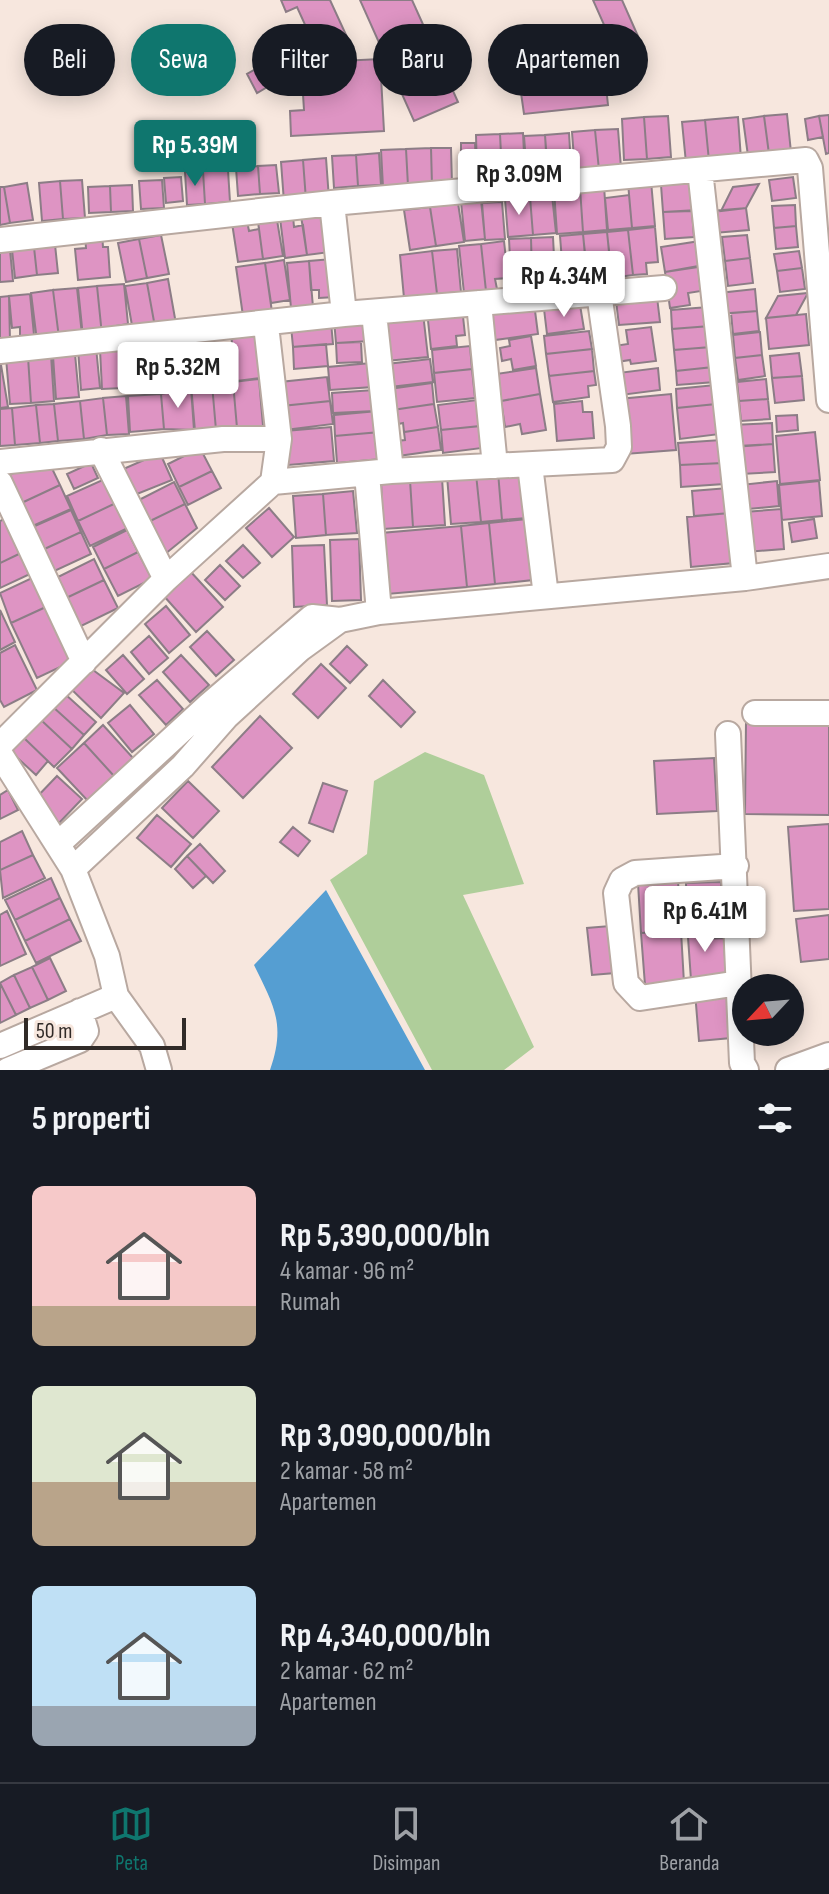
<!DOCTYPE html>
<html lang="id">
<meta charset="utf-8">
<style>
body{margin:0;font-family:"Sofia Sans Condensed",sans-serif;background:#242831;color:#f1f3f6;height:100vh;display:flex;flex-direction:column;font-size:30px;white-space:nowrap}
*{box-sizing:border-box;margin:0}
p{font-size:26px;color:#9ea1a6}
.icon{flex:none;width:44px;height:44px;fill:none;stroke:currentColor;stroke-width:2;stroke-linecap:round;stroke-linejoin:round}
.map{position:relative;height:1070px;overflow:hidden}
.panel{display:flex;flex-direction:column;background:#171b24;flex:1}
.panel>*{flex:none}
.guide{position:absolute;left:24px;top:24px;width:782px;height:72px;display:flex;gap:16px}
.needle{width:52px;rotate:244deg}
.tools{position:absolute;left:732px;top:974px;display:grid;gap:16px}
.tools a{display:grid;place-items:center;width:72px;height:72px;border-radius:50%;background:#171b24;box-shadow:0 4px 20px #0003;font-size:40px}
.scale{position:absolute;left:24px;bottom:20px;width:162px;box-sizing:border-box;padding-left:8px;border:4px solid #312b28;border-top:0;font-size:22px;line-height:28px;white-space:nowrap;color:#312b28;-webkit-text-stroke:6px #f7e7de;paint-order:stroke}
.price{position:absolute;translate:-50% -68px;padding:0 18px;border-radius:8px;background:#fff;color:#222;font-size:26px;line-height:52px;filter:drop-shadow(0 2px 4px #0008)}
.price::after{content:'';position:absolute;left:50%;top:48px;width:24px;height:18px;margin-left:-12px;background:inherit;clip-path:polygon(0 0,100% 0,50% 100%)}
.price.selected{background:#0f766e;color:#fff}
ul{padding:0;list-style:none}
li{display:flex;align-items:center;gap:24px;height:200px;padding:0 32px}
li span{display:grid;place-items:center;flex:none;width:224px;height:160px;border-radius:12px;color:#555}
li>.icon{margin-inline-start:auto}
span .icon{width:96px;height:96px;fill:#fffc;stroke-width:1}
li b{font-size:34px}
h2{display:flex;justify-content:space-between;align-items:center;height:96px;padding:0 32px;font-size:34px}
.tag{padding:0 28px;border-radius:36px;background:#171b24;box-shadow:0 4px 20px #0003;font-size:28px;line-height:72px}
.tag.selected{background:#0f766e;color:#fff}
.tab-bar{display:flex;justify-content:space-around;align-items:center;height:112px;border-top:2px solid #363941;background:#171b24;font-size:22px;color:#9ea1a6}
.tab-bar a{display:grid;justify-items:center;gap:4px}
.tab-bar .selected{color:#0f766e}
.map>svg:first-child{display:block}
.green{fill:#afce9a}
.water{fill:#559ed2}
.building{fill:#de94c3;stroke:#8c7d86;stroke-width:2}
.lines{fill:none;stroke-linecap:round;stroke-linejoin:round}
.minor-casing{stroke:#b8a8a0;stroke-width:28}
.minor{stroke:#fff;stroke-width:24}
</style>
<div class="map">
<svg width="829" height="1070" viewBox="0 0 829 1070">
<rect width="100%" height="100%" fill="#f7e7de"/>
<path class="green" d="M425,752L484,775L524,884L463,895L534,1047L504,1070H432L330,880L367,854L374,781Z"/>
<path class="water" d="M326,890L425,1070H270C286,1024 274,1006 254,965Z"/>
<path class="building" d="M281,0H330L347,37L317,51L297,7L286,12Z
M360,0H412L458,102L414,121Z
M593,0H622L645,52L621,63Z
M380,59L384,131L291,136L290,111L304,110L301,63Z
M263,65L274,83L257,93L247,74Z
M605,77L608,105L524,114L520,86Z
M787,114L791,152L769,154L764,116Z
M829,115V153L826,154L819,116Z
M668,116L671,157L647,159L644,117Z
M764,116L769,154L748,156L743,119Z
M819,116L823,137L808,140L805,119Z
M644,117L647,159L624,160L622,119Z
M738,117L741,159L709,161L705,120Z
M705,120L709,161L686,163L682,122Z
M618,129L621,168L599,170L595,130Z
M595,130L599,170L575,172L572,132Z
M523,133L525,173L502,174L500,134Z
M569,133L571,166L547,168L545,135Z
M500,134L502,174L477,175L476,135Z
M545,135L548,175L527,177L524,136Z
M461,143H475L477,181H461Z
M431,148H451L452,184L432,185Z
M431,148L432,185L408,186L406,149Z
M406,149L408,186L383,187L381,150Z
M379,153L381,185L358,186L356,155Z
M356,155L358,186L334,188L332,156Z
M326,158L329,199L306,200L303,160Z
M303,160L306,200L284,202L281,162Z
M276,165L279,193L260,194L258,166Z
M258,166L260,194L238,196L236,168Z
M228,170L230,202L205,204L203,171Z
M203,171L205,204L187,205L185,172Z
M181,177L183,201L166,203L164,178Z
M793,177L796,198L772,201L769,180Z
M82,180L85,218L63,219L60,181Z
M162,180L164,208L141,209L139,181Z
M60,181L63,219L42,221L39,183Z
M651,181L655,226L632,228L628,183Z
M695,182L698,210L663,212L661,185Z
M27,183L33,220L10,223L4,187Z
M759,184L746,208L721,211L733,187Z
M132,185L133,211L111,212L110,186Z
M110,186L111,212L89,213L88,187Z
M604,186L607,230L583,232L580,188Z
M0,187H4L10,223L0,225Z
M580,188L583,232L557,234L554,190Z
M552,195L556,233L533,235L530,197Z
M629,195L632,228L608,230L605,198Z
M530,197L533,235L508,237L505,199Z
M481,200L485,239L465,241L461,202Z
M502,202L505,239L485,240L482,203Z
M458,203L464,242L436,246L430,207Z
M795,205L796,226L774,228L772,206Z
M430,207L436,246L410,250L404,210Z
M746,208L749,230L714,233L712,211Z
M692,211L694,237L665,239L663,212Z
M325,213L330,252L307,255L301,216Z
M293,216L294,227L303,225L307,255L285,258L280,218Z
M277,220L283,256L263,259L258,222Z
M247,221L249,231L259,229L263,259L238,262L232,223Z
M796,226L798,247L776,249L774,228Z
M655,227L658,262L646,263L647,274L633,275L628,230Z
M628,230L633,275L612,278L607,232Z
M607,232L611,272L596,274V266H586L583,234Z
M102,233L103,247H108L110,277L78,280L75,249L86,248L85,235Z
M583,234L588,282L576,283L575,273L563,274L560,236Z
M54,235L58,273L37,275L33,238Z
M161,235L169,274L147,278L139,239Z
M747,235L750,258L725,261L722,237Z
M553,237L555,276H532L531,238Z
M33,238L37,275L15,278L11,240Z
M531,238L532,276L511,277L509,239Z
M139,239L147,278L126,282L118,243Z
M9,240L13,281L0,282V241Z
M504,241L508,278L495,279L497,289L486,291L481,244Z
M700,241L704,265L665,272L661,247Z
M481,244L486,291L464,293L459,246Z
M457,249L461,292L437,294L432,251Z
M432,251L437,294L404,298L400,255Z
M799,251L802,268L777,271L774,254Z
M750,258L753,283L728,286L725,261Z
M332,259L335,297L319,298V290H311L309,261Z
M284,260L290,300L271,303L265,263Z
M309,261L313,307L291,308L287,263Z
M265,263L272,312L243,316L236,267Z
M698,267L701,291L688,293L690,305L670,308L665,272Z
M802,268L805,289L780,292L777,271Z
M168,279L176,324L155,327L147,283Z
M147,283L155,327L133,331L125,286Z
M124,284L128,324L115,326V333L102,335L97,286Z
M97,286L102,335L83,337L78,288Z
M77,288L82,335L59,338L53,290Z
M755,289L757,311L721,314L719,293Z
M53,290L59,338L37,341L31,293Z
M808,293L796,315L766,318L778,296Z
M30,294L34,335L20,336V327L12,328L9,296Z
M9,296L10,341L0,342V297Z
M657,297L660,322L619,325L616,301Z
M534,303L538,334L495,340L490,308Z
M580,305L584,329L547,334L544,309Z
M462,307L465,335L456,336L457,346L431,349L427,311Z
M708,307L710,326L672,329L671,310Z
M757,311L759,331L733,334L731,313Z
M423,313L428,357L386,361L382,323L397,322V316Z
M806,314L809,345L769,349L766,318Z
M369,318L370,341L336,343L334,320Z
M331,322L333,344L293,347L291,326Z
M710,326L711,347L674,350L672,329Z
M651,327L656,361L631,364L630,360L617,362L614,346L628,344L626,330Z
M589,331L592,349L546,354L544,336Z
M255,332L261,378L237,381L231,335Z
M760,332L762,355L735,358L733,335Z
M531,336L536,366L513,370L511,359L502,361L500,348L510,346L509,340Z
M147,340L153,387L128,390L123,343Z
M361,342L362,362L337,363L336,343Z
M188,343L193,381L173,384L169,345Z
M326,344L328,366L294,369L293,347Z
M169,345L173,384L155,386L150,348Z
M470,346L472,369L434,373L432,350Z
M96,347L100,388L81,390L78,349Z
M711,347L713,367L676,371L674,350Z
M121,349L123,388L102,389L100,350Z
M592,349L594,371L549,376L546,354Z
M207,350L210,375L194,377L192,352Z
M799,353L802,376L772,378L770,356Z
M75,354L79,397L56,399L53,356Z
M51,355L54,401L31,403L28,357Z
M231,355L233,379L213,380L211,356Z
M762,355L765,376L738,380L735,358Z
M28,357L31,403L10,404L6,358Z
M0,359L8,407L0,408Z
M430,359L433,382L390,387L387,364Z
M371,363L373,387L330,390L328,367Z
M713,367L715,382L677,385L676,371Z
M536,368L540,394L501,401L496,374Z
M658,368L660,390L621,395L618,373Z
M472,369L475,398L437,402L434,373Z
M594,371L596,385L588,386L589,397L553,402L549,376Z
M802,376L804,400L775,403L772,378Z
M327,377L330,401L282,406L280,382Z
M259,379L263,426L237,428L233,382Z
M766,379L768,399L739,401L737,382Z
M233,382L237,428L216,430L212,384Z
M432,383L434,404L392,410L389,389Z
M212,384L216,430L195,431L191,385Z
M715,385L716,404L677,408L676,389Z
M191,388L194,430L164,429L161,394Z
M374,390L375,411L333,413L332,393Z
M161,394L164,429L130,432L128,396Z
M540,394L546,430L522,434L520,424L505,427L501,401Z
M671,394L676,450L625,454L619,399Z
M126,396L129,434L107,435L103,398Z
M103,398L107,435L84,439L80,401Z
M768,399L770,419L741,421L739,401Z
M477,400L480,426L441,430L438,405Z
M80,401L84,439L58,441L54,404Z
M330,401L333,424L285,430L282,406Z
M582,401L583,412H592L594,438L557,441L554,404Z
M54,404L58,441L40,443L36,405Z
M434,404L438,427L404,432L403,423L394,425L392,410Z
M716,404L720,434L680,439L677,408Z
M36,405L40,443L15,445L12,408Z
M12,408L15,445L0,446V409Z
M378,411L380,432L335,436L334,415Z
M797,415L798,430L777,432L776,416Z
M772,423L773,444L734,447L732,425Z
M480,426L482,448L443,453L441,430Z
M331,427L334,461L288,465L285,431Z
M438,427L441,450L398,456L396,441L405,440L404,432Z
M380,432L382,459L337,463L335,436Z
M815,432L820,480L780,484L776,436Z
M721,440L723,463L680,465L678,443Z
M773,444L775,472L741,474L739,446Z
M200,448L212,471L179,487L168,464Z
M160,453L172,480L132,496L121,470Z
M47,458L60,485L15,506L2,478Z
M91,463L98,478L74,489L67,474Z
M723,463L724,484L681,487L680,465Z
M522,470L527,518L502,520L498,472Z
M212,471L221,488L188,505L179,487Z
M498,472L502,520L481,522L476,474Z
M476,474L481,522L451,524L447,476Z
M107,478L118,502L78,521L67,496Z
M442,478L445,525L413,527L410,480Z
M410,480L413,527L383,529L381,482Z
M777,481L779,506L748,509L740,485Z
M819,481L822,516L782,520L779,485Z
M174,482L185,504L144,524L133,503Z
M60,485L71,509L26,529L15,506Z
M728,488L730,513L694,516L692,491Z
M353,491L357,533L326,535L323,494Z
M323,494L326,535L296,538L293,496Z
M118,502L130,527L90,546L78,521Z
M185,504L197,528L159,559L144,524Z
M269,508L294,537L272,557L246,528Z
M781,509L784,549L746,552L744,512Z
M71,510L81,532L38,552L28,529Z
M730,513L734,563L691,567L687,517Z
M4,519L21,553L0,563V521Z
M527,519L533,580L495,584L489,523Z
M814,519L817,538L792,542L789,523Z
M489,523L495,584L467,587L461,526Z
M461,526L467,587L387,594L381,533Z
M127,530L138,552L104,569L93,547Z
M81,532L91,554L48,574L38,552Z
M359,539L361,600L332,601L330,540Z
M243,545L260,563L243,578L226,561Z
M324,545L327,605L294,607L292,546Z
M138,552L152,579L118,596L104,569Z
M21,553L30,574L0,588V563Z
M94,559L104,580L62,600L52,580Z
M220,565L240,586L225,600L205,580Z
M190,571L223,607L196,632L163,595Z
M34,577L48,606L11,623L0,593Z
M104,580L118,608L75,629L62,600Z
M48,606L73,661L37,678L11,623Z
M166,606L190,635L169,653L145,624Z
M0,610L15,642L0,650Z
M207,631L234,660L216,676L190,647Z
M149,636L168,658L149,674L131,652Z
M15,645L37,690L4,707L0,700V653Z
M347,646L367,665L350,683L330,664Z
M123,655L144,679L127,694L106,670Z
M181,655L209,685L190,702L163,672Z
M321,664L346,688L318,718L293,694Z
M89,667L124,693L101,718L70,688Z
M157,680L183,709L166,725L139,695Z
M383,680L415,712L401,727L369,696Z
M65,694L96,722L84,735L53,707Z
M130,705L154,734L132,752L108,723Z
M53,707L84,735L72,749L41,720Z
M260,716L292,748L243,798L212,767Z
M41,720L72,749L54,767L24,738Z
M746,722L829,724V815L745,814Z
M103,725L133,758L114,776L84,743Z
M24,738L48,761L36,775L11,752Z
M84,743L114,776L88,801L57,768Z
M714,758L717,811L657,814L654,761Z
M57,776L82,799L59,823L34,800Z
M188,781L219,811L193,838L162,808Z
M323,783L347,791L333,832L309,823Z
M8,790L18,810L0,819V795Z
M157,815L191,844L171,867L137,838Z
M829,824V909L794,911L788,827Z
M293,827L310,841L298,856L280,842Z
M22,831L33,855L0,870V842Z
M200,844L225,871L213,883L187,856Z
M33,855L45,878L3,898L0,870Z
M187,856L206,876L193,888L175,869Z
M51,878L60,898L15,920L5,900Z
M678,881L681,931L641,933L638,883Z
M721,882L723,918L687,919L686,883Z
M60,898L70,919L25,941L15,920Z
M7,911L26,954L0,966V915Z
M829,915V959L801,962L796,919Z
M70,919L81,941L36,963L25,941Z
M703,922L705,939L724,938L726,978L691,980L687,923Z
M610,926L615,973L592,975L587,928Z
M681,931L684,983L645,985L641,933Z
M50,958L66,991L48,1000L32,967Z
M32,967L48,1000L30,1008L14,975Z
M14,975L30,1008L16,1015L0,983Z
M0,983L16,1015L0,1023Z
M726,990L731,1038L699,1041L695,992Z"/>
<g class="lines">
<defs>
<path id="minor" d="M700,170L745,578
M332,203L344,314
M0,240L332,203L806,160L810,168L829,400
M479,303L495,466
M374,313L391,471
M0,351L344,314L664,288
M101,450L166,579
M0,462L223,439H279
M530,465L546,596
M367,474L379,612
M273,482L391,471L612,460L619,447L618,426L599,293
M0,483L84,662
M755,713H829
M728,734L742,1063L746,1070
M0,745L166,579L273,482L279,439L266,325
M0,754L73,869L107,956L116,996L152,1046L159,1070
M59,843L209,705L312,617L340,620
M736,866L635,873L622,880L616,893L626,983L640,998L739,983
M73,869L183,766L226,717L300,649L340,620L379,612L745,578L829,566
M0,1046L116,996
M8,1070L80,1040L86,1031L80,1011
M788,1070L829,1055"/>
</defs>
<use href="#minor" class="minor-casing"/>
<use href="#minor" class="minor"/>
</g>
</svg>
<div class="tools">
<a><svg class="needle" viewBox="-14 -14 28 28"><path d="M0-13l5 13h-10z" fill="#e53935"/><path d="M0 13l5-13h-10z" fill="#9ea1a6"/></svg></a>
</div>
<div class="scale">50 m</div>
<b class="price selected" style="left:195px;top:188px">Rp 5.39M</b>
<b class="price" style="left:519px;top:217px">Rp 3.09M</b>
<b class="price" style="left:564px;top:319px">Rp 4.34M</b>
<b class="price" style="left:178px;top:410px">Rp 5.32M</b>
<b class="price" style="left:705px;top:954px">Rp 6.41M</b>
<div class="guide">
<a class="tag">Beli</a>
<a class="tag selected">Sewa</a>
<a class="tag">Filter</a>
<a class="tag">Baru</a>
<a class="tag">Apartemen</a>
</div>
</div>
<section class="panel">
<h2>5 properti<svg class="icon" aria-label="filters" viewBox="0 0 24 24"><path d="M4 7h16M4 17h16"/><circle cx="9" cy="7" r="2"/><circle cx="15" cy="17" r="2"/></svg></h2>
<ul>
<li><span style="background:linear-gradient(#f6c9c9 75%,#b9a48a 0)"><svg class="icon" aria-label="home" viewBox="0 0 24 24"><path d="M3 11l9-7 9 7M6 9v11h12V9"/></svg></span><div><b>Rp 5,390,000/bln</b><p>4 kamar · 96 m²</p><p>Rumah</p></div></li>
<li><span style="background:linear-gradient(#dfe7d0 60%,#b9a48a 0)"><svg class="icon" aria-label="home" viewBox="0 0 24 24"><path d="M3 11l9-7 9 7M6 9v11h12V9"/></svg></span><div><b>Rp 3,090,000/bln</b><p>2 kamar · 58 m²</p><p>Apartemen</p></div></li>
<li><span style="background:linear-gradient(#bfe0f5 75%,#9aa5b1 0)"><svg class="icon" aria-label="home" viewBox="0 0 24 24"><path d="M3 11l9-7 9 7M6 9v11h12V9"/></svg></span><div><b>Rp 4,340,000/bln</b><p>2 kamar · 62 m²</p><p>Apartemen</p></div></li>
</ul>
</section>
<nav class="tab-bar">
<a class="selected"><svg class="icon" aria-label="map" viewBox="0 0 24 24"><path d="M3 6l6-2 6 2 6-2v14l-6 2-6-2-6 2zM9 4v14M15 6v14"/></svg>Peta</a>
<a><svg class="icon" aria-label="saved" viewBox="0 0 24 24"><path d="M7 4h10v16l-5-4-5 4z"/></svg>Disimpan</a>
<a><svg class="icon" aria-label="home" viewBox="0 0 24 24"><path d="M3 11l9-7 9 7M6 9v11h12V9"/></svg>Beranda</a>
</nav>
